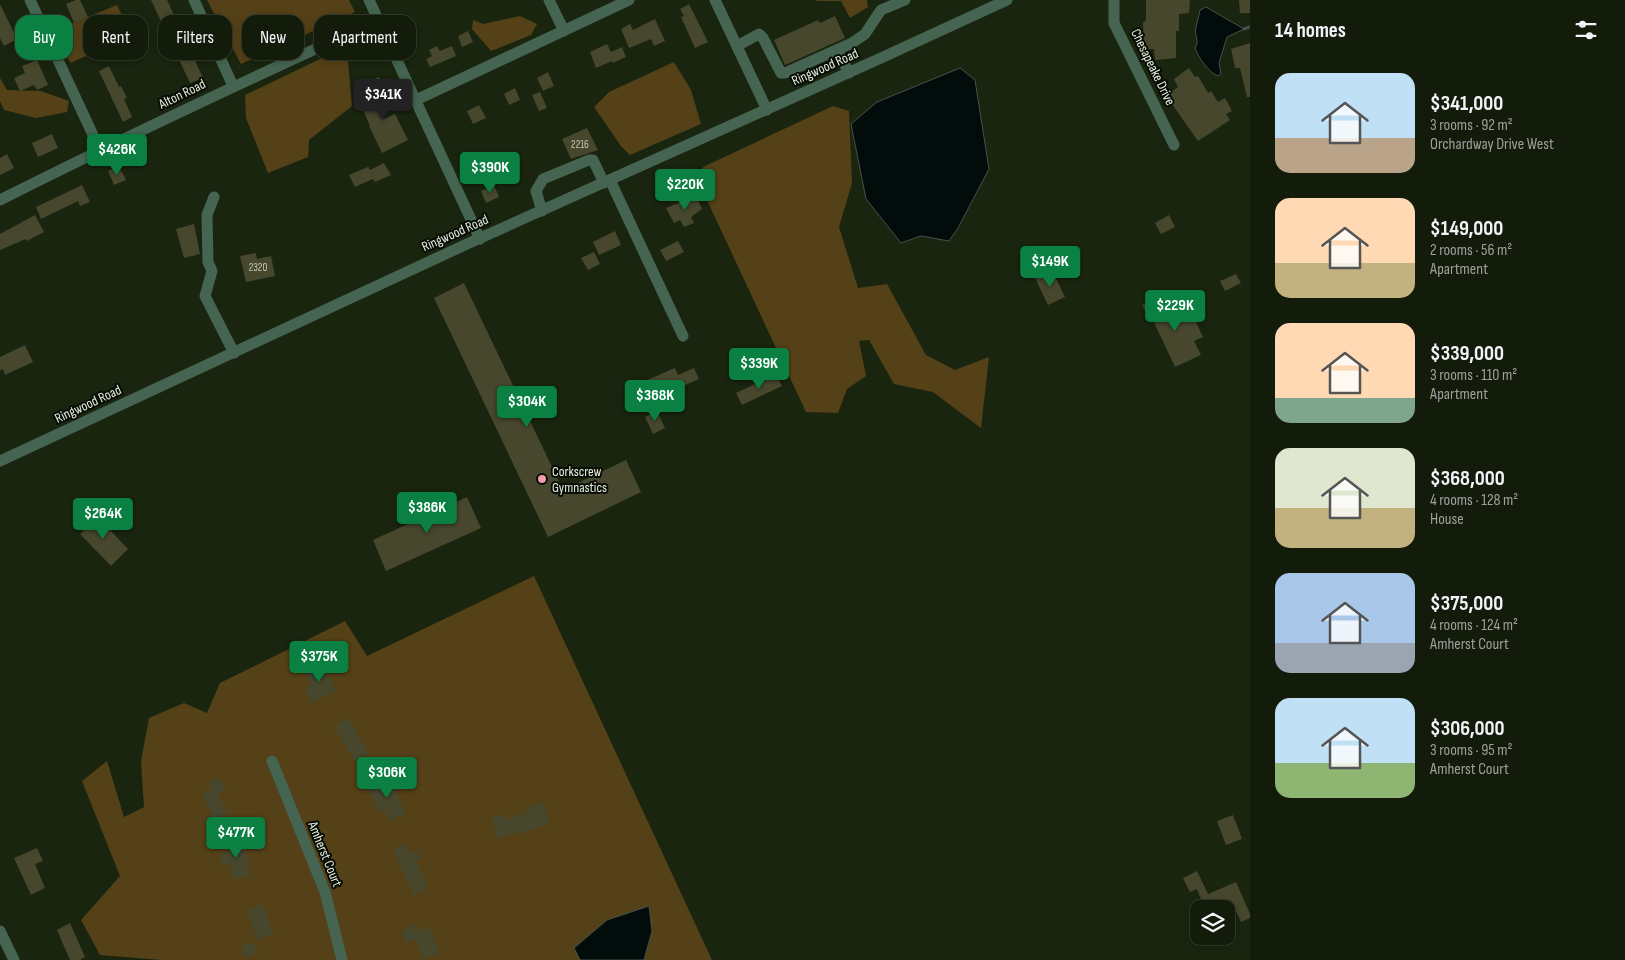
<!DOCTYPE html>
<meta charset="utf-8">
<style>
body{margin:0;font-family:"Sofia Sans Condensed",sans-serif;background:#1c2514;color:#f1f3f6;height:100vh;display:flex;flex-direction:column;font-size:19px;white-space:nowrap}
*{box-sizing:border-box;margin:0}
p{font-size:16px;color:#9da19d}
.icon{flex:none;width:28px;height:28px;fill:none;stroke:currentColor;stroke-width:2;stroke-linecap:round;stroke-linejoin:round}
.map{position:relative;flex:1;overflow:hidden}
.panel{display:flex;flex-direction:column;background:#131c0b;width:375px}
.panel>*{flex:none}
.top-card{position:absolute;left:15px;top:15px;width:475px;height:45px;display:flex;gap:10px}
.controls{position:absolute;left:1190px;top:900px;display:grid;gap:10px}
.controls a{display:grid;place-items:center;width:45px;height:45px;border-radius:10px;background:#131c0b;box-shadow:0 2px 8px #0003,0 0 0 1px #323a2c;font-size:25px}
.price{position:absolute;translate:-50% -42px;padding:0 11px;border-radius:5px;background:#0b8043;color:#fff;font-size:16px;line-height:32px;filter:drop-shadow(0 1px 2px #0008)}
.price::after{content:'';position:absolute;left:50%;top:30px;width:15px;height:11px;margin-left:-8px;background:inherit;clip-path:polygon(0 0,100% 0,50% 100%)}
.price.current{background:#222;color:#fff}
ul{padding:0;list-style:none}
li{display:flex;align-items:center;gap:15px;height:125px;padding:0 25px}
li span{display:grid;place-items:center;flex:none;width:140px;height:100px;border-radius:15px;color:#555}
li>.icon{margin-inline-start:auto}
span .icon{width:60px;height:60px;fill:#fffc;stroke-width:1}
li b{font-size:21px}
h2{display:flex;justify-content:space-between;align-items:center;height:60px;padding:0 25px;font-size:21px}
.chip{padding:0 18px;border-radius:15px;background:#131c0b;box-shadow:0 2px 8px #0003,0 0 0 1px #323a2c;font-size:18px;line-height:45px}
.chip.current{background:#0b8043;color:#fff}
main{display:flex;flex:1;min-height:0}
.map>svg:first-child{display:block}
.forest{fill:#554117}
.water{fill:#020d0b;stroke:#47514b}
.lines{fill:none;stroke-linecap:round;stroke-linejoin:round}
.stream{stroke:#47514b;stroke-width:3}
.building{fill:#47472d}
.minor{stroke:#456552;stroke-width:11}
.poi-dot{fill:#f39aac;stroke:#070c04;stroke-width:2}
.labels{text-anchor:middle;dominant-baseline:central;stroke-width:4;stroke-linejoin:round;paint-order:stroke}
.number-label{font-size:11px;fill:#bfc5b4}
.street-label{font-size:14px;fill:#e7efe1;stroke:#070c04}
.poi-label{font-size:14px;fill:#e7efe1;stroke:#070c04;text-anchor:start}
</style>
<main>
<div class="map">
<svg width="1250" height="960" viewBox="0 0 1250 960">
<rect width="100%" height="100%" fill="#19250f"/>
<path class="forest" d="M207,0H349L355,12L241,64Z
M816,0H867L868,7L850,18L841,1H817Z
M117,5L131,34L71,63L58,45L56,30Z
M520,16L537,24L531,35L491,51L472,29L473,20L483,24Z
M343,48L356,52L348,62L352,106L309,140L308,157L268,173L246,118L245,95Z
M674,62L691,90L701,124L630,155L621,146L594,107L609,92Z
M0,78L7,90L41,91L69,101L67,112L36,118L4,110L0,101Z
M833,106L849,111L852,183L839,227L858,288L887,284L926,355L955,370L989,357L981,428L933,392L894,384L869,340L859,341L866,376L847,389L838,413L806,412L698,181L703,167Z
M534,576L712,960H161L100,955L81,920L120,876L82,781L107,761L124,817L144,807L141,761L149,718L184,703L207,713L220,683L345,621L367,656Z"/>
<path class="water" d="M1206,7L1244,29L1227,37L1219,63L1221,74L1218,76C1209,73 1198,57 1195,48C1200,41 1194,35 1196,27C1197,22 1199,16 1200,10Z
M960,68L975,80L989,169L958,228L949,241L921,236L901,243L866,199L851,124L877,102Z
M649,906L652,931L644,960H580L574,948L607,920Z"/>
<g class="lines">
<path class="stream" d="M1244,29L1250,27"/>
</g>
<path class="building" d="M76,0H80L88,17L74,23L66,4Z
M151,0H167L203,78L190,83Z
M1146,0H1190L1189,13L1179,14V31H1176V58L1155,60L1154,49H1144L1143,22L1146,21Z
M1239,0H1250V13H1240Z
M0,4L17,39L4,46L0,38Z
M689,4L708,42L695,48L681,17L684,16L680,9Z
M835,16L845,38L785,65L774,40L818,20L820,23Z
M655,19L665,41L654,46L651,39L629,48L621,29L630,24L633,30Z
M468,31L473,42L462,47L458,36Z
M1250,43V97H1247L1240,68H1235L1231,49Z
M607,44L611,52L622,47L626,57L613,63L612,61L596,68L590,52Z
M437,46L440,51L452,46L456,56L430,67L426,59L432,56L429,50Z
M37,60L48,85L37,90L34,85L20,91L14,78L25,73L22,66Z
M109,66L119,87L121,86L127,98L124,99L132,117L123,122L99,71Z
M1189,68L1195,77L1198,76L1208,93L1211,91L1218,102L1225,98L1232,111L1226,114L1230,120L1198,141L1172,104L1173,102L1168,94L1178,87L1174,79Z
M548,72L554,86L543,91L537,78Z
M379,77L387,93L374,99L384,119L395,114L408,140L382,153L369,126H370L361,105L373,100L368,90L373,88L370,81Z
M515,88L520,100L509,105L504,94Z
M540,92L547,108L539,111L532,95Z
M479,105L486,118L473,124L467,111Z
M587,128L598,150L571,159L562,139Z
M52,134L58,148L38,157L32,143Z
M7,154L14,168L0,175V158Z
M384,163L391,175L375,182L373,179L355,187L349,175L368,167L370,170Z
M116,167L117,171L121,170L126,180L114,185L108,171Z
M82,185L90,202L80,206L78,201L41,219L36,207Z
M494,185L499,197L486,203L481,191Z
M696,196L702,209L691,217L694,223L684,227L680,220L674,223L666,208Z
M35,215L44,232L27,241L26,239L0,250V234Z
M1169,215L1175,227L1161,234L1155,223Z
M194,224L200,254L184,258L176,229Z
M615,231L621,245L599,255L593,242Z
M678,241L684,252L666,261L660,250Z
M594,252L600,264L588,270L581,258Z
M256,253L257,259L271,256L275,276L246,282L240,256Z
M1052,270L1065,297L1048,305L1035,278Z
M1236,274L1241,283L1225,291L1220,281Z
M464,283L563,490L626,460L641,492L548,537L434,298Z
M1160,296L1172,320L1191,311L1203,337L1194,341L1201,355L1175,367L1151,316L1149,318L1142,305Z
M25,345L33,362L5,375L3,369L0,371V357Z
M675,368L678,375L694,368L699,379L674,390L676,394L670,397L673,402L659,408L647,380Z
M776,374L782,386L742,405L736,393Z
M657,411L665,428L653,434L645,417Z
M467,497L481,528L386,571L373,540Z
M94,513L128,549L111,566L80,534L89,525L85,521Z
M322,662L336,691L311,703L304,688L311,685L304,670Z
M348,718L368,753L354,761L334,726Z
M220,777L226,790L218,794L227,814L214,820L202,794L211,790L208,783Z
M389,777L406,814L390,821L384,809L378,811L367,787Z
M544,803L549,825L497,838L492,817L505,814L506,819L527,813L525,807Z
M1233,815L1242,839L1226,845L1217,821Z
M244,840L250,876L232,879L230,864L222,866L220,853L229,851L227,842Z
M405,844L410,854L417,850L421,859L416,861L428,889L414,895L393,850Z
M37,848L43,861L35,864L45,888L31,895L14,858Z
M1197,871L1208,894L1236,882L1250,914V918L1241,922L1231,900L1211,909H1205L1197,889L1190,892L1183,878Z
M263,904L273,934L257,940L247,910Z
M70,923L85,957L80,960H70L57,930Z
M417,924L420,931L428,927L440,952L424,959L415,939L406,943L401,932Z
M253,942L257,954L244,957L241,946Z"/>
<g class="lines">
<path class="minor" d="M30,0L100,150
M194,0L233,86
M369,0L480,239
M549,0L564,31
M715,0L767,110
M1114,0V23L1174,145
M737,46L759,34L763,38L781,73H785L852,43L865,34L881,10L905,0
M837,50L849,73
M416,100L629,0
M610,180L683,336
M214,197L207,215L208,262L212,271L205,296L234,353
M0,200C125,137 251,78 379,20
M542,211L536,191L543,179L589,160H593L604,183
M0,461L467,244L881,58L1007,0
M272,761L325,892L342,960
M0,931L14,960"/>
</g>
<circle class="poi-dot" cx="542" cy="479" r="5"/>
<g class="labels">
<g class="number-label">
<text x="580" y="144">2216</text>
<text x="258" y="267">2320</text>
</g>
<g class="street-label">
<text transform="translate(825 67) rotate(-24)">Ringwood Road</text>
<text transform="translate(1153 67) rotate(64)">Chesapeake Drive</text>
<text transform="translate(182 94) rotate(-26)">Alton Road</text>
<text transform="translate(455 233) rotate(-24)">Ringwood Road</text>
<text transform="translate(88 404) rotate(-25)">Ringwood Road</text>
<text transform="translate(325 854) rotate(68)">Amherst Court</text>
</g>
<g class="poi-label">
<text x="552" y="471">Corkscrew<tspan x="552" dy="16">Gymnastics</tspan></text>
</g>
</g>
</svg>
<div class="controls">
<a><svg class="icon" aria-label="layers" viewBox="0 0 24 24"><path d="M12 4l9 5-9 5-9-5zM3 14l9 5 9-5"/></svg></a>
</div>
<b class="price current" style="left:383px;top:121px">$341K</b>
<b class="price" style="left:117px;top:176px">$426K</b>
<b class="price" style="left:490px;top:194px">$390K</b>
<b class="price" style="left:685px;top:211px">$220K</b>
<b class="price" style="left:1050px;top:288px">$149K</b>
<b class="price" style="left:1175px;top:332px">$229K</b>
<b class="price" style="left:759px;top:390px">$339K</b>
<b class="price" style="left:655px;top:422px">$368K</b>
<b class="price" style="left:527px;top:428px">$304K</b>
<b class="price" style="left:427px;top:534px">$386K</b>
<b class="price" style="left:103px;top:540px">$264K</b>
<b class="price" style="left:319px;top:683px">$375K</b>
<b class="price" style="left:387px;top:799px">$306K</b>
<b class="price" style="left:236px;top:859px">$477K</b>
<div class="top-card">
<a class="chip current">Buy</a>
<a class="chip">Rent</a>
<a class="chip">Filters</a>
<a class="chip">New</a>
<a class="chip">Apartment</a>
</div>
</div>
<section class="panel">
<h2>14 homes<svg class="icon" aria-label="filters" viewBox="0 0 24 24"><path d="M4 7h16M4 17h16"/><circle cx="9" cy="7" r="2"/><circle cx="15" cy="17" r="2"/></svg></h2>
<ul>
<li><span style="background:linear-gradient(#bfe0f5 65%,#b9a48a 0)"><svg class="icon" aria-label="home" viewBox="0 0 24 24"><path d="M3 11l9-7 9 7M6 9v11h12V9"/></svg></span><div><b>$341,000</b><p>3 rooms · 92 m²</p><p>Orchardway Drive West</p></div></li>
<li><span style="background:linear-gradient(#ffd9b3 65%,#c2b280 0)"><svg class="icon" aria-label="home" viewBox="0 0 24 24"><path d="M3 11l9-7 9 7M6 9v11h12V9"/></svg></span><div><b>$149,000</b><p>2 rooms · 56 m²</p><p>Apartment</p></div></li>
<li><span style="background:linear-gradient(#ffd9b3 75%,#7fa58c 0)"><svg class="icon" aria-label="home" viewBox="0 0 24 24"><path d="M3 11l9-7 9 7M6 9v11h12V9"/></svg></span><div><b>$339,000</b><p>3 rooms · 110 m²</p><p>Apartment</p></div></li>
<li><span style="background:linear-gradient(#dfe7d0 60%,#c2b280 0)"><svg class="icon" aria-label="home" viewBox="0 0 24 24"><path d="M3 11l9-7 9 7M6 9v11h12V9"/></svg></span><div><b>$368,000</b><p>4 rooms · 128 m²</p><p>House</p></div></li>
<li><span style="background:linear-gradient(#a9c7e8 70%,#9aa5b1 0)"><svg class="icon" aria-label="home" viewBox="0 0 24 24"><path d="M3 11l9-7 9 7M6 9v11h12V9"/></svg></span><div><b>$375,000</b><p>4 rooms · 124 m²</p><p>Amherst Court</p></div></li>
<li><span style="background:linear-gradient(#bfe0f5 65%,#8fb573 0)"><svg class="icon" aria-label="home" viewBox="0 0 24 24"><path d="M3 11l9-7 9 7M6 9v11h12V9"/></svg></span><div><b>$306,000</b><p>3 rooms · 95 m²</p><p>Amherst Court</p></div></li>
</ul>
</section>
</main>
